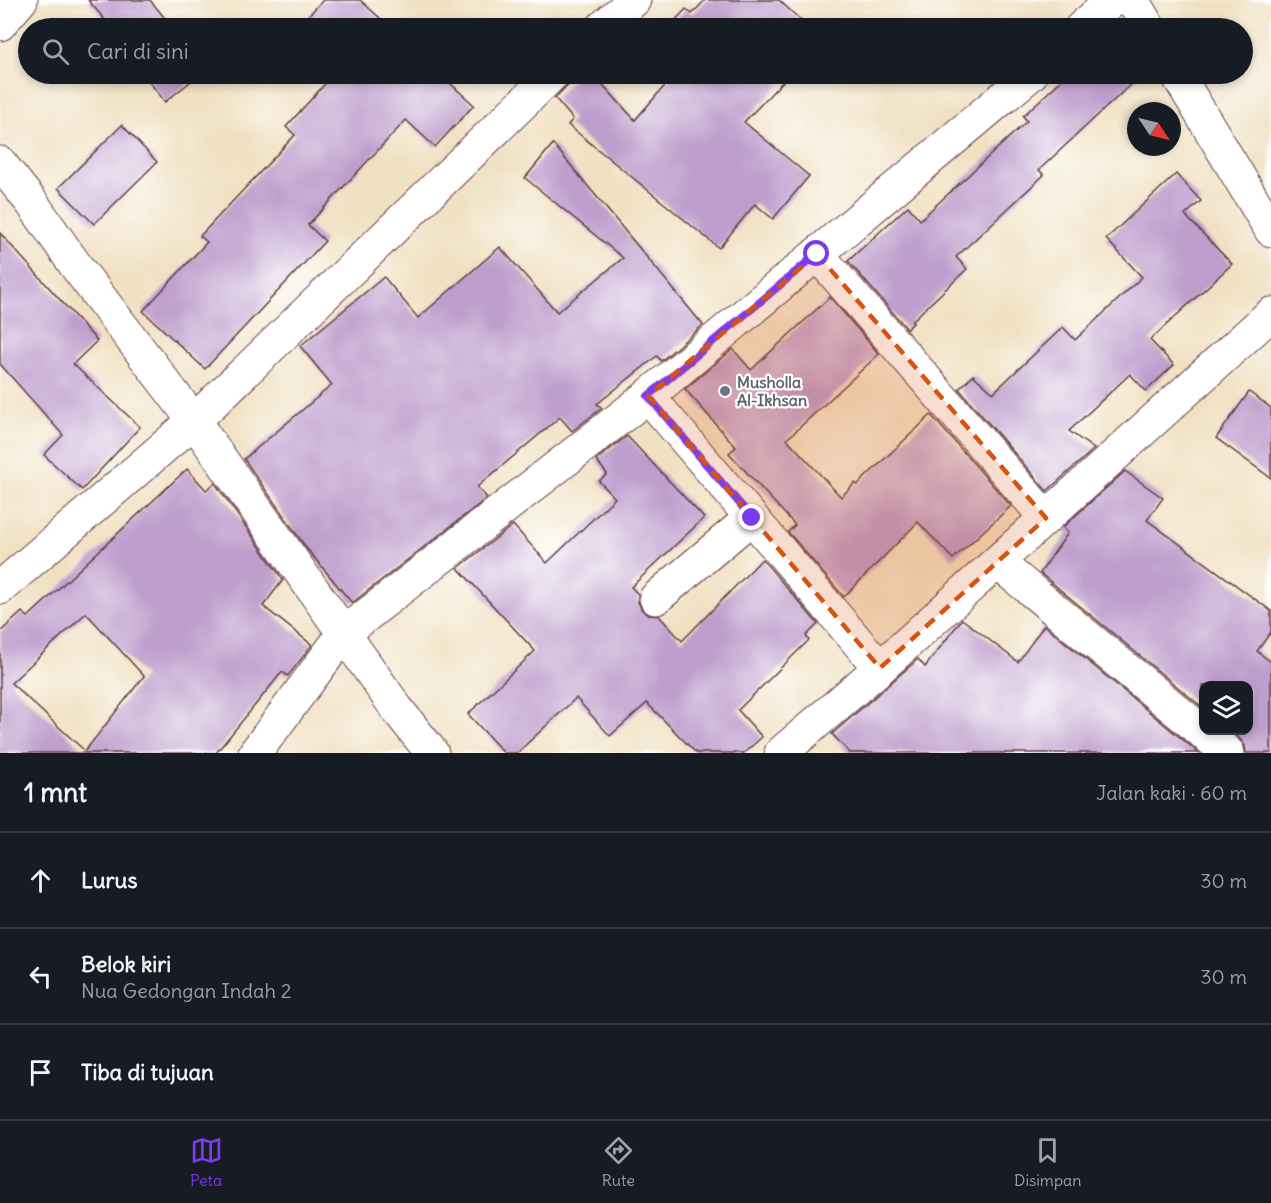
<!DOCTYPE html>
<html lang="id">
<head>
<meta charset="utf-8">
<style>
	:root { --surface:#171b24; --page:#242831; --text:#f1f3f6; --muted:#9ea1a6; --line:#363941; --accent:#7c3aed }
	body { margin:0; font-family:Delius,sans-serif; background:var(--page); color:var(--text) }
	.controls { position:absolute; right:18px; bottom:18px; display:grid; overflow:hidden; border-radius:12px; box-shadow:0 3px 9px #0003 }
	.controls button { width:54px; height:54px; display:grid; place-items:center; padding:0; border:0; border-bottom:2px solid var(--line); background:var(--surface); color:var(--text); font:30px sans-serif }
	.compass { position:absolute; left:1127px; top:102px; width:54px; height:54px; border-radius:50%; background:var(--surface); box-shadow:0 3px 9px #0003; rotate:125deg }
	.stop { position:absolute; width:18px; height:18px; margin:-14px; border:4px solid #7c3aed; border-radius:50%; background:#fff }
	.stop.end { background:#7c3aed; border-color:#fff; box-shadow:0 2px 6px #0008 }
	.list { margin:0; padding:0; list-style:none }
	h2 { display:flex; justify-content:space-between; align-items:center; height:78px; margin:0; padding:0 24px; font-size:26px }
	h2 small { font-size:20px; font-weight:400; color:var(--muted) }
	.list li { display:grid; grid-template-columns:39px 1fr auto; gap:18px; align-items:center; box-sizing:border-box; height:96px; padding:0 24px; border-top:2px solid var(--line) }
	.list b { display:block; font-size:22px; white-space:nowrap }
	.list p { margin:0; font-size:20px; white-space:nowrap; color:var(--muted) }
	.list em { font-size:20px; font-style:normal; color:var(--muted) }
	.icon { flex:none; width:33px; height:33px; fill:none; stroke:currentColor; stroke-width:2; stroke-linecap:round; stroke-linejoin:round }
	.map { position:relative; flex:none; width:1271px; height:753px; overflow:hidden }
	.search { position:absolute; background:var(--surface); box-shadow:0 3px 9px #0003; left:18px; right:18px; top:18px; height:66px; display:flex; align-items:center; gap:15px; box-sizing:border-box; padding:0 21px; border-radius:33px; color:var(--muted); font-size:22px }
	.sheet { height:366px; background:var(--surface) }
	nav { display:flex; justify-content:space-around; align-items:center; box-sizing:border-box; height:84px; border-top:2px solid var(--line); background:var(--surface); font-size:16px; color:var(--muted) }
	nav a { display:grid; justify-items:center; gap:3px }
	nav .on { color:var(--accent) }
	.map>svg:first-child { display:block }
	.building { fill:#be9ecc; fill-rule:evenodd }
	.lines { fill:none; stroke-linecap:round; stroke-linejoin:round }
	.minor-casing { stroke:#633c42; stroke-width:35 }
	.minor { stroke:#fff; stroke-width:33 }
	.route { stroke:#7c3aed; stroke-width:8 }
	.marked { fill:#d8530f; fill-opacity:0.2; stroke:#d8530f; stroke-width:4.5; stroke-dasharray:12 8; stroke-linejoin:round }
	.worship-dot { fill:#6b7280; stroke:#fff; stroke-width:2 }
	.labels { text-anchor:middle; stroke-width:4.5; stroke-linejoin:round; paint-order:stroke }
	.worship-label { font-size:16px; font-weight:bold; fill:#5b616d; stroke:#fff; text-anchor:start }
</style>
</head>
<body>
<div class="map">
<svg width="1271" height="753" viewBox="0 0 1271 753">
	<rect width="100%" height="100%" fill="#fff"/>
	<filter id="ink" filterUnits="userSpaceOnUse"><feTurbulence type="fractalNoise" baseFrequency=".0167" numOctaves="2"/><feDisplacementMap in="SourceGraphic" scale="12" xChannelSelector="R" yChannelSelector="G"/><feConvolveMatrix kernelMatrix="1 2 1 2 8 2 1 2 1" color-interpolation-filters="sRGB"/></filter>
	<filter id="wash" filterUnits="userSpaceOnUse"><feTurbulence type="fractalNoise" baseFrequency=".008" numOctaves="4" result="noise"/><feDisplacementMap in="SourceGraphic" scale="24" xChannelSelector="R" yChannelSelector="G"/><feGaussianBlur stdDeviation="1.35" result="paint"/><feColorMatrix in="noise" values="0 0 0 0 0 0 0 0 0 0 0 0 0 0 0 0 0 1.4 0 .05"/><feComposite in="paint" operator="in"/></filter>
	<g filter="url(#wash)">
		<rect width="100%" height="100%" fill="#f0e1c3"/>
		<g id="blocks">
			<!-- building -->
			<g class="building">
				<polygon points="88,0 150,0 173,28 112,28"/>
				<polygon points="323,0 360,0 391,28 297,28"/>
				<polygon points="705,0 779,0 809,28 668,28 686,9 692,14"/>
				<polygon points="143,74 200,74 165,102"/>
				<polygon points="331,74 440,74 474,105 435,147 406,120 308,225 325,241 205,369 143,311 207,242 200,236 295,135 286,127 333,75"/>
				<polygon points="578,74 593,74 635,120 675,74 790,74 744,122 809,176 773,219 755,204 719,248 568,125 573,119 555,98"/>
				<polygon points="1068,74 1142,74 1039,170 1044,175 956,257 967,269 912,321 913,323 907,329 848,261 908,206 920,220 1027,121 1023,116"/>
				<polygon points="122,125 157,162 94,224 58,188"/>
				<polygon points="553,144 703,325 661,361 657,356 597,404 602,408 572,431 560,417 477,487 487,498 352,603 307,549 244,459 332,385 300,346 384,277 418,318 500,247 557,312 623,258 525,178"/>
				<polygon points="1176,174 1201,201 1185,215 1232,264 1150,340 1174,365 1146,391 1130,374 1069,431 1094,449 1047,491 959,389 973,375 993,393 1063,327 1075,340 1142,277 1106,239"/>
				<polygon points="0,233 97,341 73,364 140,427 82,490 44,455 63,435 0,364"/>
				<polygon points="830,297 879,354 787,439 841,497 855,483 857,485 931,415 1011,506 953,559 918,522 844,597 788,532 795,525 729,453 736,447 685,389 733,349 751,370"/>
				<polygon points="1249,392 1271,408 1271,478 1216,438"/>
				<polygon points="627,436 704,518 631,587 638,594 638,602 642,610 649,615 659,616 682,641 762,559 818,624 806,636 809,640 738,710 762,737 744,753 696,753 647,703 610,736 576,698 517,753 504,753 468,714 535,651 458,568 513,525 547,563 615,498 599,481 607,474 596,460"/>
				<path d="M187,469L206,490L215,483L283,580L263,606L312,645L288,676L282,672L216,753H0V632L22,612L28,617ZM86,613L144,676L85,751L11,683Z"/>
				<polygon points="1125,471 1163,498 1147,520 1271,611 1271,632 1257,651 1271,662 1271,753 1246,753 1245,746 1240,739 1230,730 1248,730 1248,686 1203,686 1203,708 1040,573 1068,533 1063,527"/>
				<polygon points="962,619 1018,662 1044,625 1199,753 850,753 832,734 918,659 925,667"/>
			</g>
		</g>
	</g>
	<g filter="url(#ink)">
		<use href="#blocks" fill-opacity="0" stroke="#633c42" stroke-width="1.5"/>
		<g class="lines">
			<!-- minor casing -->
			<g class="minor-casing">
				<g id="minor">
					<polyline points="1132,0 1149,28"/>
					<polyline points="0,24 21,0"/>
					<polyline points="602,28 634,0"/>
					<polyline points="1081,28 1113,0"/>
					<polyline points="1177,74 1271,230"/>
					<polyline points="0,163 32,203 76,266 194,421 397,709 432,753"/>
					<polyline points="817,254 1046,518"/>
					<polyline points="648,396 880,668"/>
					<polyline points="997,562 1228,753"/>
					<polyline points="0,588 194,421 553,74"/>
					<polyline points="656,598 751,518"/>
					<polyline points="255,753 345,632 648,396 1031,74"/>
					<polyline points="781,753 880,668 1271,314"/>
				</g>
			</g>
			<!-- minor -->
			<use href="#minor" class="minor"/>
		</g>
	</g>
	<g class="lines" filter="url(#ink)">
		<!-- route -->
		<polyline class="route" points="752,518 648,396 817,254"/>
	</g>
	<!-- marked area -->
	<path class="marked" d="M817,254L1046,518L880,668L648,396Z"/>
	<!-- markers -->
	<circle class="worship-dot" cx="725" cy="391" r="6"/>
	<g class="labels">
		<!-- worship labels -->
		<g class="worship-label">
			<text x="737" y="388">Musholla<tspan x="737" dy="18">Al-Ikhsan</tspan></text>
		</g>
	</g>
</svg>
<div class="controls">
<button><svg class="icon" aria-label="layers" viewBox="0 0 24 24"><path d="M12 4l9 5-9 5-9-5zM3 14l9 5 9-5"/></svg></button>
</div>
<svg class="compass" viewBox="-18 -18 36 36"><path d="M0-13l5 13h-10z" fill="#e53935"/><path d="M0 13l5-13h-10z" fill="#9ea1a6"/></svg>
<div class="stop" style="left:817px;top:254px"></div>
<div class="stop end" style="left:752px;top:518px"></div>
<div class="search"><svg class="icon" aria-label="search" viewBox="0 0 24 24"><circle cx="10" cy="10" r="6"/><path d="M15 15l6 6"/></svg>Cari di sini</div>
</div>
<section class="sheet">
<h2>1 mnt<small>Jalan kaki · 60 m</small></h2>
<ul class="list">
<li><svg class="icon" aria-label="ahead" viewBox="0 0 24 24"><path d="M12 20V5M6 11l6-6 6 6"/></svg><div><b>Lurus</b></div><em>30 m</em></li>
<li><svg class="icon" aria-label="left" viewBox="0 0 24 24"><path d="M17 20v-9H6M10 6l-5 5 5 5"/></svg><div><b>Belok kiri</b><p>Nua Gedongan Indah 2</p></div><em>30 m</em></li>
<li><svg class="icon" aria-label="arrive" viewBox="0 0 24 24"><path d="M6 21V4h12l-3 4 3 4H6"/></svg><div><b>Tiba di tujuan</b></div></li>
</ul>
</section>
<nav>
<a class="on"><svg class="icon" aria-label="map" viewBox="0 0 24 24"><path d="M3 6l6-2 6 2 6-2v14l-6 2-6-2-6 2zM9 4v14M15 6v14"/></svg>Peta</a>
<a><svg class="icon" aria-label="directions" viewBox="0 0 24 24"><path d="M12 3l9 9-9 9-9-9zM9 14v-3h6M13 9l2 2-2 2"/></svg>Rute</a>
<a><svg class="icon" aria-label="saved" viewBox="0 0 24 24"><path d="M7 4h10v16l-5-4-5 4z"/></svg>Disimpan</a>
</nav>
</body>
</html>
